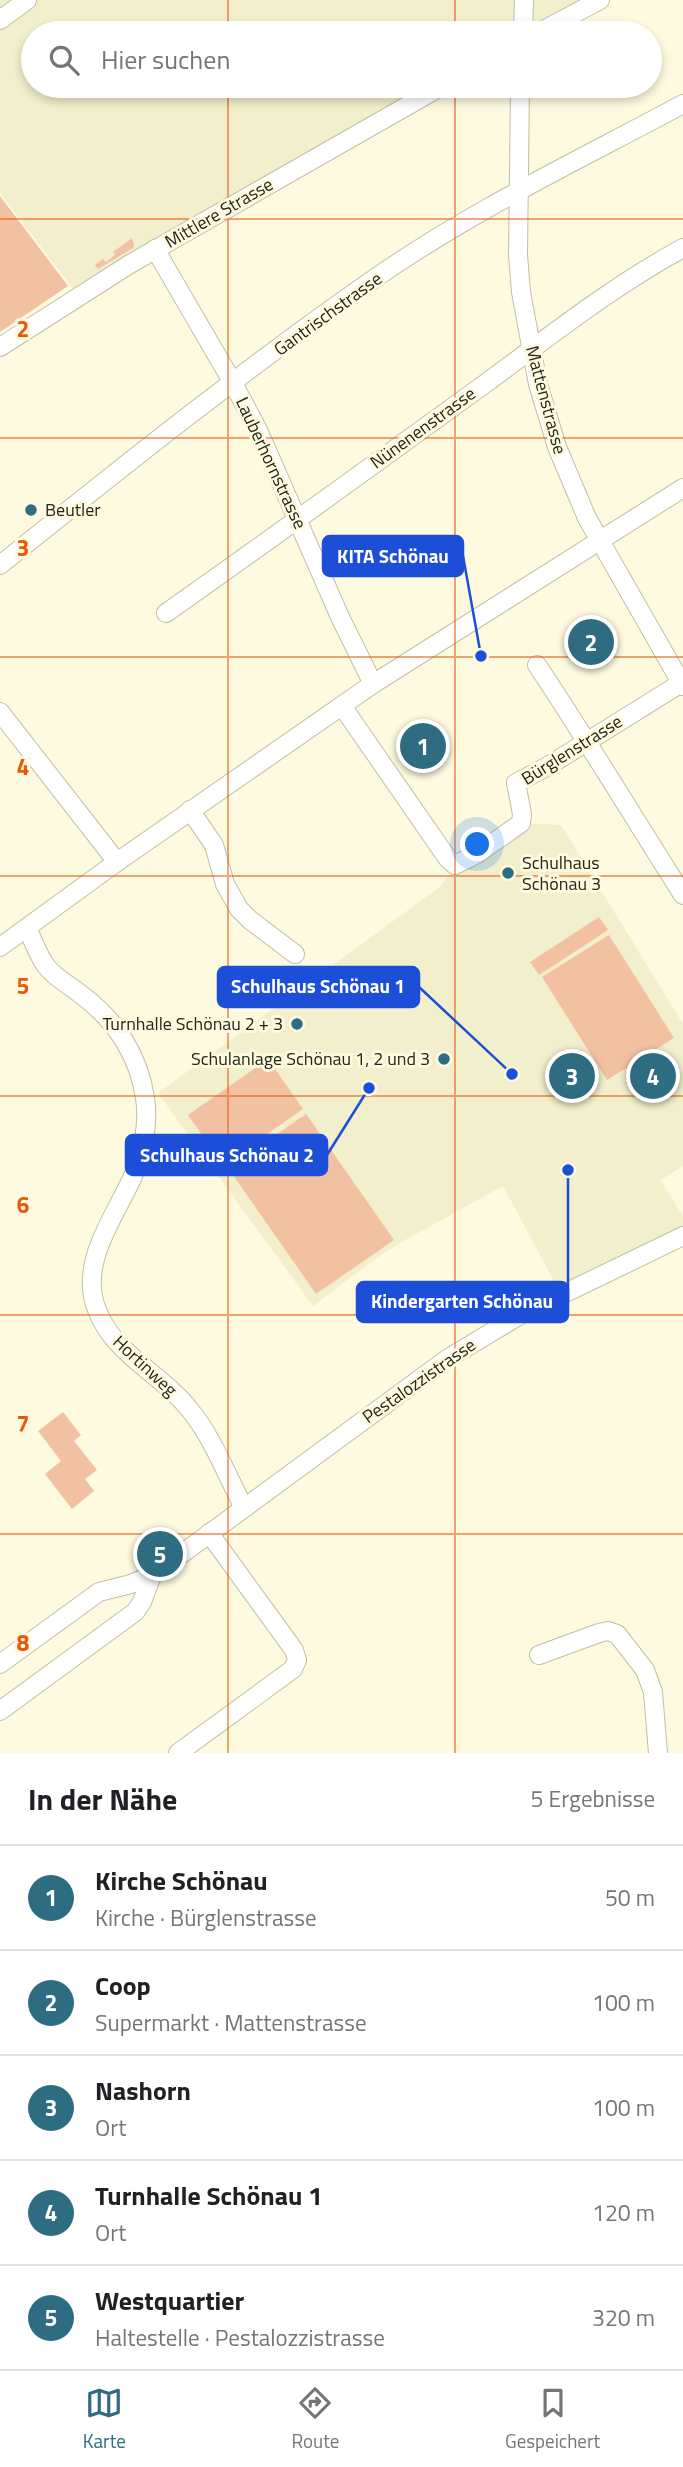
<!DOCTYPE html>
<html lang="de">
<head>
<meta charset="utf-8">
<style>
	:root { --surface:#fff; --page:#f6f6f6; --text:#202124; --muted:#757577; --line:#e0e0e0; --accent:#2d6c81 }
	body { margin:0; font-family:"Titillium Web",sans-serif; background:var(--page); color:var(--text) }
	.you { position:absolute; left:478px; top:845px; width:24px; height:24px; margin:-18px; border:5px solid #fff; border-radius:50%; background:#1a73e8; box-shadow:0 0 0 10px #1a73e833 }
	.badge { display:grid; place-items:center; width:46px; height:46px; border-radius:50%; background:var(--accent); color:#fff; font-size:23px; font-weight:700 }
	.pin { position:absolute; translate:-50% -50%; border:4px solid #fff; box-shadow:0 2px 7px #0006 }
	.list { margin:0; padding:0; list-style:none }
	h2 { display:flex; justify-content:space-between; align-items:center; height:91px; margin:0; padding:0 28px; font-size:30px }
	h2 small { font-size:23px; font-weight:400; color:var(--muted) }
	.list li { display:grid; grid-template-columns:46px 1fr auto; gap:21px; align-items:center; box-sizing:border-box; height:105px; padding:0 28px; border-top:2px solid var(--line) }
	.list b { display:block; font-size:26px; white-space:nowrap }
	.list p { margin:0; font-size:23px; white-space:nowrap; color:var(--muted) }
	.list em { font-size:23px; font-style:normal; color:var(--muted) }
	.icon { flex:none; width:38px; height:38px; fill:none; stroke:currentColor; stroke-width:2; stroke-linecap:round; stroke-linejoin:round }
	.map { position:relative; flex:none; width:683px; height:1753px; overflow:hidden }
	.search { position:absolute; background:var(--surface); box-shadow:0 4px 10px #0003; left:21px; right:21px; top:21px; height:77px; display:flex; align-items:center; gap:18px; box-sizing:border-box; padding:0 24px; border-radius:38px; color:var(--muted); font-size:26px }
	.sheet { height:616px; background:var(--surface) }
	nav { display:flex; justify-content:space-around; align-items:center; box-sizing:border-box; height:98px; border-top:2px solid var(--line); background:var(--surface); font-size:19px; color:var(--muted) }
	nav a { display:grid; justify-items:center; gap:4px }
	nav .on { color:var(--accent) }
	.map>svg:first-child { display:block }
	.built { fill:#f2efcc }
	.green { fill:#f2c1a2 }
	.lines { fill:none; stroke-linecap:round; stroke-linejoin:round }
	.street-casing { stroke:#c1bfa5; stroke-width:20 }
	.street { stroke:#fff; stroke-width:18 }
	.grid { fill:none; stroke:#e8590c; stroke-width:2; stroke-opacity:0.55 }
	.poi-dot { fill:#2d6c81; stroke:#fdfadf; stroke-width:2.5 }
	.labels { text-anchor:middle; stroke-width:6; stroke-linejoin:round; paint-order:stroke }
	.street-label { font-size:18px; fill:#26251b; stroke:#fdfadf }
	.poi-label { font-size:18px; fill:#26251b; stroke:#fdfadf; text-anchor:start }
	.grid-label { font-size:23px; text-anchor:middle; font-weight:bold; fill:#e8590c; stroke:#fdfadf; stroke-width:6; stroke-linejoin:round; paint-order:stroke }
	.leader { fill:none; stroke:#1d4ed8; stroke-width:2.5 }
	.callout-dot { fill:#1d4ed8; stroke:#fdfadf; stroke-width:2.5 }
	.callout { fill:#1d4ed8; stroke:#1d4ed8; stroke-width:2.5 }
	.callout-label { font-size:19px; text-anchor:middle; font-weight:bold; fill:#fff }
</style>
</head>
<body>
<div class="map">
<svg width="683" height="1753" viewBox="0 0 683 1753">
	<rect width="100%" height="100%" fill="#fdfadf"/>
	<!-- built -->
	<g class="built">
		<polygon points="0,0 600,0 538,33 33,33 33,86 442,86 78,295 0,193"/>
		<polygon points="521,823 561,825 683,1024 683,1166 661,1180 683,1217 683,1236 561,1294 503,1186 405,1240 375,1259 313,1306 158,1093 441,886 455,865"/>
	</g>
	<!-- green -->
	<g class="green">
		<polygon points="0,196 68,286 0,332"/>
		<polygon points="132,238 134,245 133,248 98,269 95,265 103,259 106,262 115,255 113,252"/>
		<polygon points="599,917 608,930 539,975 530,962"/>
		<polygon points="609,935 674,1038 607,1080 542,977"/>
		<polygon points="268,1059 303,1109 223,1165 188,1115"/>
		<polygon points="306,1114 394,1240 316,1294 228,1168"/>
		<polygon points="63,1412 81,1435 74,1441 97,1470 85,1479 94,1491 72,1509 45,1474 61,1461 38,1431"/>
	</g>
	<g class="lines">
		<!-- street casing -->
		<g class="street-casing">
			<g id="street">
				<polyline points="0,20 27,0"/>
				<polyline points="523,33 524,0"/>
				<polyline points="538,33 600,0"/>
				<polyline points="520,86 518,255 521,292 538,384 557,447 587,518 683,686"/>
				<polyline points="155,249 233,383 258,430 340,617 373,684"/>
				<polyline points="0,347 130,264 442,86"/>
				<path d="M0,565C122,467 246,368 374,279C471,211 579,160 683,104"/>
				<path d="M166,613C274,537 380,460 486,383C550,336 613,286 683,248"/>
				<path d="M537,665C587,740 634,818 683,895"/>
				<polyline points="342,706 448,859 455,865 477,854 521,823 522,814 516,783 548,766 683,682"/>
				<polyline points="0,712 117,862"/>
				<polyline points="190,810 214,845 225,884 239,909 250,920 295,954"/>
				<path d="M27,928C33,940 38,955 46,966C56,979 71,986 83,996C116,1021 139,1056 145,1098C149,1122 143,1154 133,1176C115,1217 78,1263 97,1310C114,1355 162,1374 190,1410C213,1438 227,1476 244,1508"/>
				<polyline points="0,947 117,862 373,684 683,488"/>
				<polyline points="539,1655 599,1633 608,1631 617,1634 645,1670 653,1692 658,1753"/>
				<polyline points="0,1664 99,1592 131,1584 152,1575 168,1564 447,1359 520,1315 683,1236"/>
				<polyline points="0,1711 135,1612 142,1602 152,1575"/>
				<polyline points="178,1753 293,1669 297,1660 294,1650 209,1533"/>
			</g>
		</g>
		<!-- street -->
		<use href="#street" class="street"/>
	</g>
	<!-- grid -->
	<path class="grid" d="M228,0V33M455,0V33M228,86V1753M455,86V1753M0,219H683M0,438H683M0,657H683M0,876H683M0,1096H683M0,1315H683M0,1534H683"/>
	<!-- markers -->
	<g class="poi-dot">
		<circle cx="31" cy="510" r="7"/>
		<circle cx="508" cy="873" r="7"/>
		<circle cx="297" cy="1024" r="7"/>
		<circle cx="444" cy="1059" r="7"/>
	</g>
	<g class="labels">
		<!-- street labels -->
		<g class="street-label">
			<text transform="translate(219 213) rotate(-30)" y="6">Mittlere Strasse</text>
			<text transform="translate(328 314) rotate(-36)" y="6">Gantrischstrasse</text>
			<text transform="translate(546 400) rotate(75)" y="6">Mattenstrasse</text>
			<text transform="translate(423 428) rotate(-36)" y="6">Nünenenstrasse</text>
			<text transform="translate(271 463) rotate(65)" y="6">Lauberhornstrasse</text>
			<text transform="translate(572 750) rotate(-32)" y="6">Bürglenstrasse</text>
			<text transform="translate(145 1366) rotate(43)" y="6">Hortinweg</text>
			<text transform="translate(419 1381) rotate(-35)" y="6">Pestalozzistrasse</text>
		</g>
		<!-- poi labels -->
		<g class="poi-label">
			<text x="45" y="516">Beutler</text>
			<text x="522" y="869">Schulhaus<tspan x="522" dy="21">Schönau 3</tspan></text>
			<text x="283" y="1030" text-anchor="end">Turnhalle Schönau 2 + 3</text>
			<text x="430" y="1065" text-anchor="end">Schulanlage Schönau 1, 2 und 3</text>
		</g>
	</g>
	<g class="grid-label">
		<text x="23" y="337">2</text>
		<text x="23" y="556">3</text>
		<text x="23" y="775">4</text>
		<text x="23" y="994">5</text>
		<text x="23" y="1213">6</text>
		<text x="23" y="1432">7</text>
		<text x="23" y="1651">8</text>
	</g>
	<!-- callouts -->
	<path class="leader" d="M481 656L463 556M512 1074L419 987M369 1088L327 1155M568 1170L568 1302"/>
	<g class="callout-dot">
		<circle cx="481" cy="656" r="7"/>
		<circle cx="512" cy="1074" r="7"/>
		<circle cx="369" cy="1088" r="7"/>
		<circle cx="568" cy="1170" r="7"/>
	</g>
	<g class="callout">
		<rect x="323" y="536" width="140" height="40" rx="7"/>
		<rect x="218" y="967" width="201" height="40" rx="7"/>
		<rect x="126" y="1135" width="201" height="40" rx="7"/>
		<rect x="357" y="1282" width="211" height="40" rx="7"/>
	</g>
	<g class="callout-label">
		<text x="393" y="563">KITA Schönau</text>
		<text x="318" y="993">Schulhaus Schönau 1</text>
		<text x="227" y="1162">Schulhaus Schönau 2</text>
		<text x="462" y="1308">Kindergarten Schönau</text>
	</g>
</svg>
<div class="you"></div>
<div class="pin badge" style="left:423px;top:746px">1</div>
<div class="pin badge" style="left:591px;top:642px">2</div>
<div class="pin badge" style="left:572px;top:1076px">3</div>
<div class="pin badge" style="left:653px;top:1076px">4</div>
<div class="pin badge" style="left:160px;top:1554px">5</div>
<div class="search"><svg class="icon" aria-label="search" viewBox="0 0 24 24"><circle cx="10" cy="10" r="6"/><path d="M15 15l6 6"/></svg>Hier suchen</div>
</div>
<section class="sheet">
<h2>In der Nähe<small>5 Ergebnisse</small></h2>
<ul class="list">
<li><span class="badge">1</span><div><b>Kirche Schönau</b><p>Kirche · Bürglenstrasse</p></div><em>50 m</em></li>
<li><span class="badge">2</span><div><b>Coop</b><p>Supermarkt · Mattenstrasse</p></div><em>100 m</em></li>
<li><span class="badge">3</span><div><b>Nashorn</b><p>Ort</p></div><em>100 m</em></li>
<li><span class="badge">4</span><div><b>Turnhalle Schönau 1</b><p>Ort</p></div><em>120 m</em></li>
<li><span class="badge">5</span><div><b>Westquartier</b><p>Haltestelle · Pestalozzistrasse</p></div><em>320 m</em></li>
</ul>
</section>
<nav>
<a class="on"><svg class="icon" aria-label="map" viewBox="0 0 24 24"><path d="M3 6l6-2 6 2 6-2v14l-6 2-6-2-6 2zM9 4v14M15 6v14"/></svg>Karte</a>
<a><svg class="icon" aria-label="directions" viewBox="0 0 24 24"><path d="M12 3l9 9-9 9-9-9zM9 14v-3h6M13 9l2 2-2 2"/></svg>Route</a>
<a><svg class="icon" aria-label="saved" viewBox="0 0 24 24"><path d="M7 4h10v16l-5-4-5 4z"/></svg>Gespeichert</a>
</nav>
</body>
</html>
